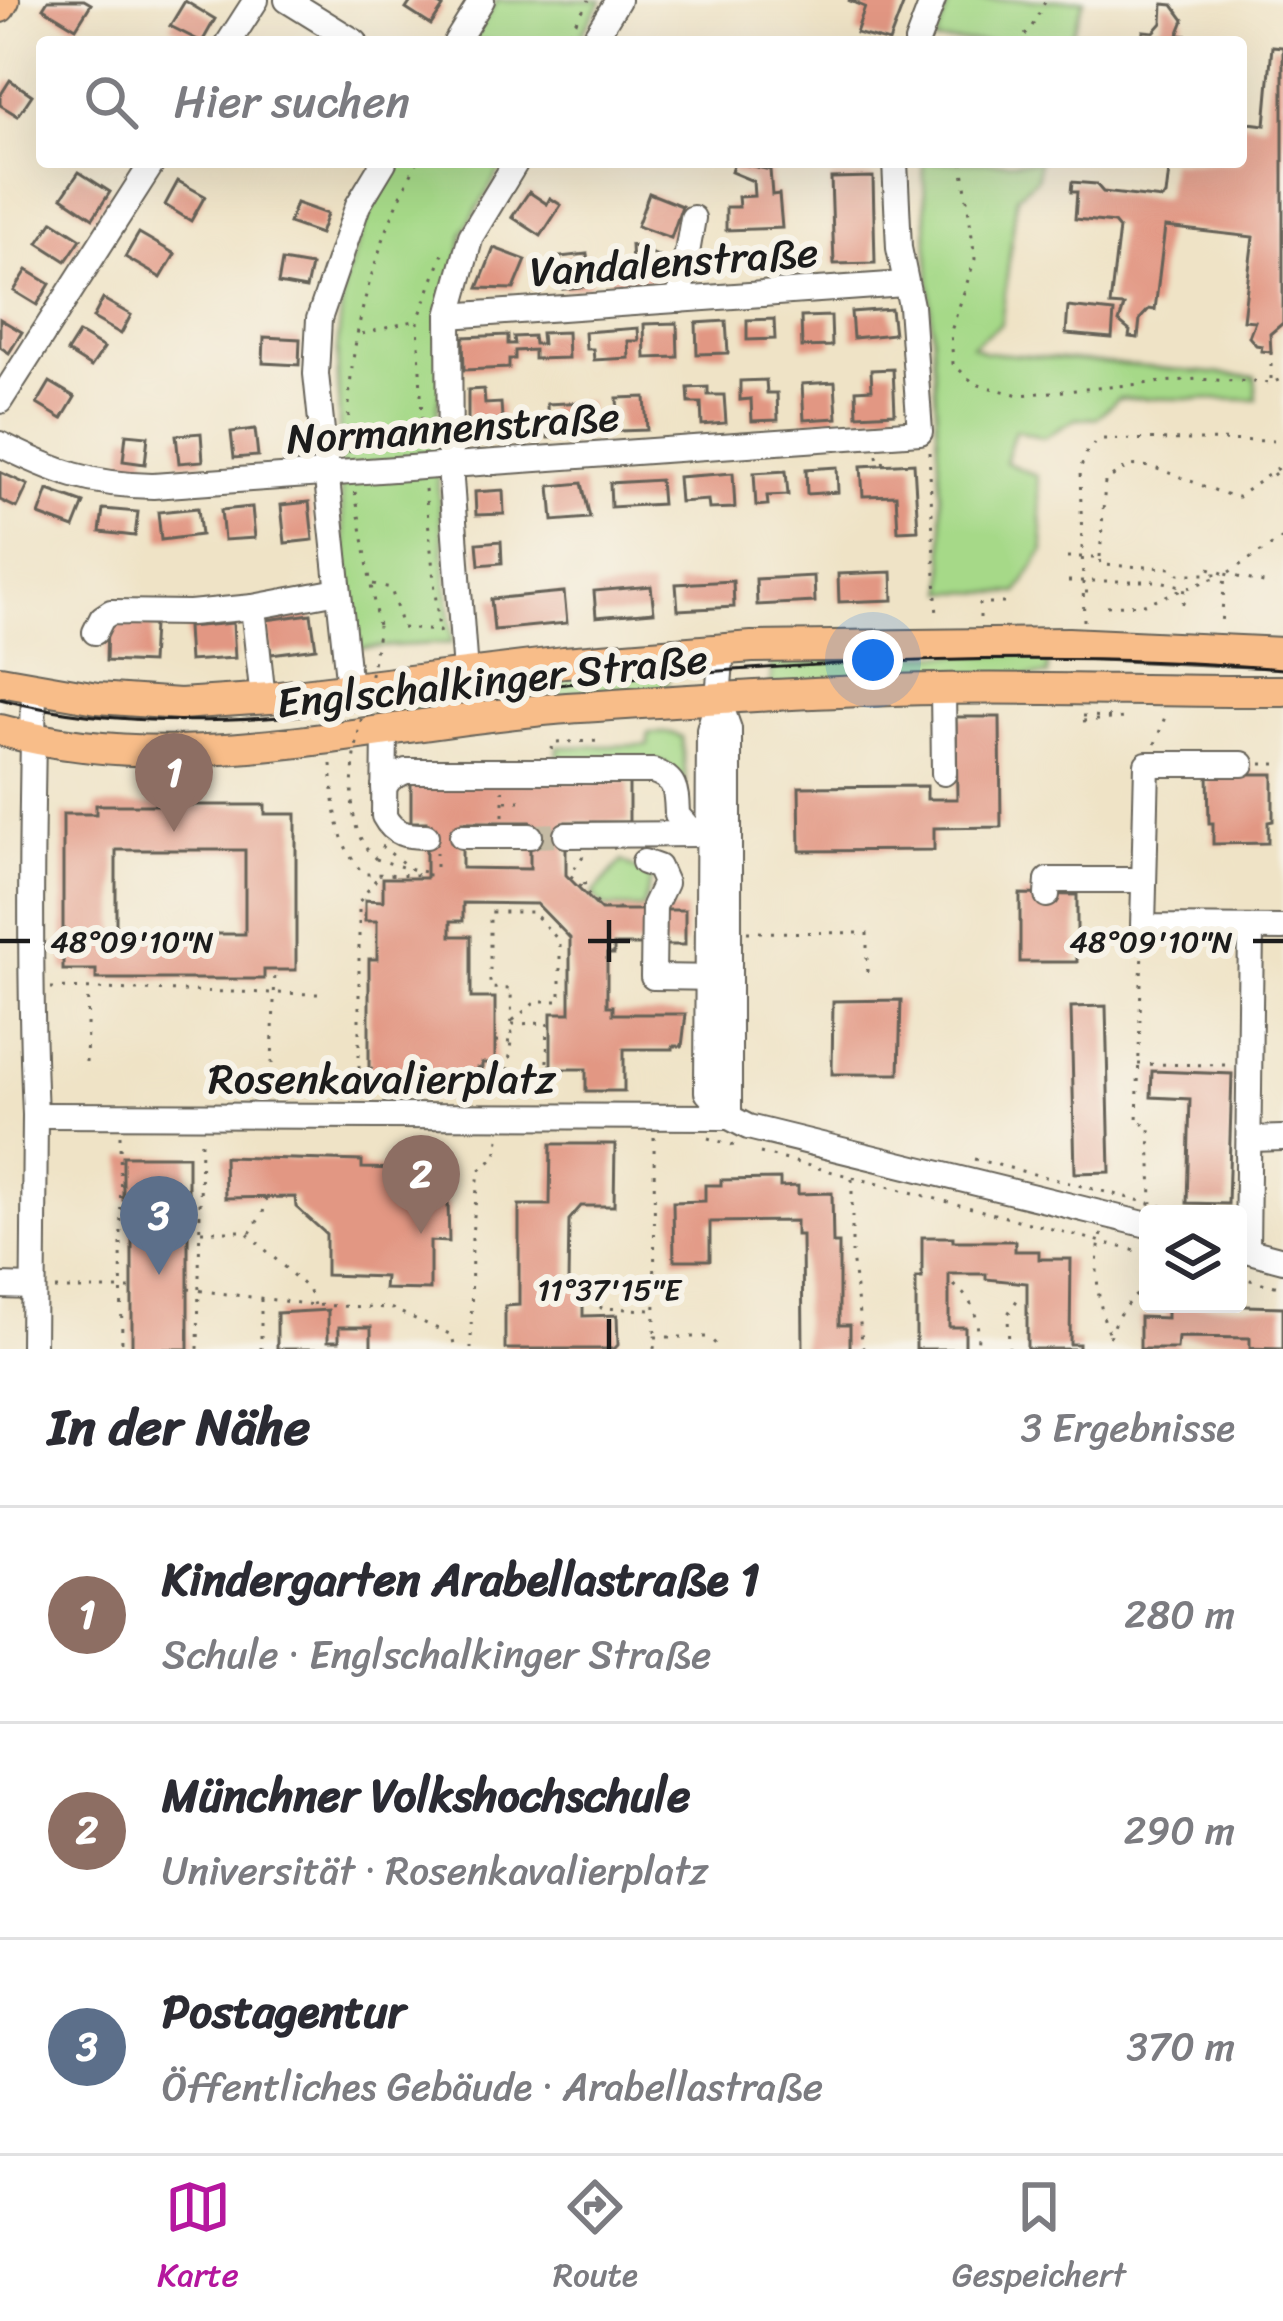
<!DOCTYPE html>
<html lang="de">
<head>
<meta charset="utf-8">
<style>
	:root { --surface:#fff; --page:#f2f2f3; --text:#2b2b33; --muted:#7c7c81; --line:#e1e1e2; --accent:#b5179e }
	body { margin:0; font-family:Sriracha,sans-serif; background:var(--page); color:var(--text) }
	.controls { position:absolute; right:36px; bottom:36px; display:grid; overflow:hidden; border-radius:12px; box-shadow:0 12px 48px #0002 }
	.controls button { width:108px; height:108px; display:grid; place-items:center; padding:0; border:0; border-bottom:3px solid var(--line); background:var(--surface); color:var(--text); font:60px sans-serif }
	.you { position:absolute; left:873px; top:660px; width:42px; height:42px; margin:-30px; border:9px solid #fff; border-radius:50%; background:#1a73e8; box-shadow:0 0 0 18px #1a73e833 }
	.badge { display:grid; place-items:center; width:78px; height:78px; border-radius:50%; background:var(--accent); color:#fff; font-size:39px; font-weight:700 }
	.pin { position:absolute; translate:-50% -99px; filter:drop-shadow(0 3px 6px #0008) }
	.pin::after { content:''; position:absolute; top:63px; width:42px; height:36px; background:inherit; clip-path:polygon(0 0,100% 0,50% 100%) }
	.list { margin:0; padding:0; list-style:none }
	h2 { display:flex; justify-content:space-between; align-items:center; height:156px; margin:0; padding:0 48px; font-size:51px }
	h2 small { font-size:39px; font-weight:400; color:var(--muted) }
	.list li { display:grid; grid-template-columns:78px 1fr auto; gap:36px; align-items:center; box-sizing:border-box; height:216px; padding:0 48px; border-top:3px solid var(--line) }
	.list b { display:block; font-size:45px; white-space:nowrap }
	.list p { margin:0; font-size:39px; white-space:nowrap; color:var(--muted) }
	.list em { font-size:39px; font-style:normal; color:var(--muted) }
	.icon { flex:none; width:66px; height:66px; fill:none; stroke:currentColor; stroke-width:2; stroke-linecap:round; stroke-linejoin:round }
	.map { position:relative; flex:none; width:1283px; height:1349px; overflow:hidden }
	.search { position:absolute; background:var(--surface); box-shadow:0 12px 48px #0002; left:36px; right:36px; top:36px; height:132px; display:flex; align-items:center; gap:30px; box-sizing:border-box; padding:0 42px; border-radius:12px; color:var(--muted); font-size:45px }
	.sheet { height:804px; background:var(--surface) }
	nav { display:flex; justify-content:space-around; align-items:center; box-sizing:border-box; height:168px; border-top:3px solid var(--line); background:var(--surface); font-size:33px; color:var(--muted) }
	nav a { display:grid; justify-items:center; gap:6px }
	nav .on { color:var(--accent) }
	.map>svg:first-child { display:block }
	.green { fill:#a6d988; stroke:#617a52; stroke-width:3 }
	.building { fill:#e29783; fill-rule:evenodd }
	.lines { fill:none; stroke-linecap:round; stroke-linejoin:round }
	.minor-tunnel { stroke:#c5bba4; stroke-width:24; stroke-dasharray:24 12; stroke-linecap:butt }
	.minor-casing { stroke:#666258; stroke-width:28 }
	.major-casing { stroke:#666258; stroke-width:34 }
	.path { stroke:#666258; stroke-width:3; stroke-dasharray:3 9; stroke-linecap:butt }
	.minor { stroke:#fff; stroke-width:24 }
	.major { stroke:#f8bd89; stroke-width:30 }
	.tram { stroke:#1c1c1c; stroke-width:3 }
	.path-bridge { stroke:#666258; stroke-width:3; stroke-dasharray:3 9; stroke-linecap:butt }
	.ticks { fill:none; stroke:#1c1c1c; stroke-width:4.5 }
	.labels { text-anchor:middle; stroke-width:12; stroke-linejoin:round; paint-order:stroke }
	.street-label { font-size:42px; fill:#1c1c1c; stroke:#f7f3e8 }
	.ticks-label { font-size:30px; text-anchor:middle; fill:#1c1c1c; stroke:#f7f3e8; stroke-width:12; stroke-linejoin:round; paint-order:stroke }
</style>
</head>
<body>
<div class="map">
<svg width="1283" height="1349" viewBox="0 0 1283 1349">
	<rect width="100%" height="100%" fill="#f7f3e8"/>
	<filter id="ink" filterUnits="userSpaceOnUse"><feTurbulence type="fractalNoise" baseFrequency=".00833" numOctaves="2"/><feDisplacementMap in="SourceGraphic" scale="24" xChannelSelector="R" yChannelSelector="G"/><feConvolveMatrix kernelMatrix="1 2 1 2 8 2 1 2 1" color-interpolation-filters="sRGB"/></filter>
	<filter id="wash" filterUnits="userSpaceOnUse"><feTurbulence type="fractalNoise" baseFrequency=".004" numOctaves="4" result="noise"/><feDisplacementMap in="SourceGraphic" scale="48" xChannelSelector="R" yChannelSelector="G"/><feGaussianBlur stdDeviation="2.7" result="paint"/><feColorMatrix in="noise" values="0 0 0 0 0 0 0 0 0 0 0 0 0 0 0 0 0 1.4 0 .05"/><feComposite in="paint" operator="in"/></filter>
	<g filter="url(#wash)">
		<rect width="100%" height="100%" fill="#efe3c6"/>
		<!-- green -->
		<g class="green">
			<polygon points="497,0 602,0 577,42 471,42"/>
			<polygon points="950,0 1084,0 1069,42 935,42"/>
			<polygon points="398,162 505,162 463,233 438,406 438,487 452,643 354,648 341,497 337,350 344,283 373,202"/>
			<polygon points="923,162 1039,162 1037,178 1017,196 1001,324 972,345 985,352 1255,377 1257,400 1118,398 1097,418 1076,419 1043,438 1015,430 1005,462 1037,476 1044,550 1018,593 946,592"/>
			<polygon points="1048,653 1048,675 771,687 771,658"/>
			<polygon points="671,662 666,692 369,725 375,692"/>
			<polygon points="648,733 671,733 682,737 686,782 665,763 558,762 558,747 648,745"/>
			<polygon points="622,861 651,879 643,908 605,907 592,895"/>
		</g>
		<g id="blocks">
			<!-- building -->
			<g class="building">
				<polygon points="48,0 84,0 91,4 76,28 43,8"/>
				<polygon points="412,0 432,0 443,7 431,25 406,9"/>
				<polygon points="848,0 905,0 889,42 856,33 865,7"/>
				<polygon points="185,1 215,19 202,42 170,26"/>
				<polygon points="1163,4 1173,5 1184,20 1178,35 1190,36 1189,42 1142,42 1143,31 1154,32 1162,23"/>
				<polygon points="1272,46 1283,47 1283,323 1270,334 1271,352 1261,351 1262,346 1256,345 1249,337 1255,321 1243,320 1253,237 1165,227 1155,310 1149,309 1140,319 1138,338 1129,337 1130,331 1119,322 1124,306 1110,305 1119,229 1114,223 1075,219 1077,192 1071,192 1072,182 1096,184 1103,192 1162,199 1166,196 1170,162 1241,162 1241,122 1265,125"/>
				<polygon points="10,80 32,95 18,116 0,105 0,96"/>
				<polygon points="734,162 770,170 772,195 779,194 782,228 726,230 726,207 739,207 738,197 754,196 753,181 731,172"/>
				<polygon points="79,172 110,192 93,218 62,197"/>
				<polygon points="873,177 875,263 834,264 831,178"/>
				<polygon points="178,181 205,196 191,221 165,205"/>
				<polygon points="529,192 547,204 550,198 561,205 541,236 512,217"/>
				<polygon points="649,193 682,206 671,238 637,226"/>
				<polygon points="296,203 327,214 320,234 289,223"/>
				<polygon points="53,221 81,239 66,261 38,243"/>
				<polygon points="139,233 175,254 161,278 125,257"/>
				<polygon points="631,245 667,260 662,280 609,283 610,269 632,267"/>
				<polygon points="494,248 526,260 514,289 478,288"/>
				<polygon points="587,254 590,286 563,289 560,257"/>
				<polygon points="282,261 311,266 306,289 278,284"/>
				<polygon points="27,270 50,284 37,305 14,291"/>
				<polygon points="103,299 131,315 121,334 93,318"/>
				<polygon points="1068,307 1114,312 1112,338 1066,334"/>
				<polygon points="891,309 894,334 853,338 851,312"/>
				<polygon points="831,316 832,346 802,347 801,317"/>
				<polygon points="0,319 22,332 9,353 0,347"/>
				<polygon points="774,319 775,339 747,340 747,320"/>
				<polygon points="726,321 728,353 697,354 696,323"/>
				<polygon points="677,323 678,357 645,358 644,324"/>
				<polygon points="638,328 639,341 628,341 629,358 594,360 593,349 586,349 585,332"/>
				<polygon points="567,332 568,358 534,359 534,350 515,351 515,359 509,359 509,368 464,370 463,337 508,335 508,344 515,344 514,337 533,336 534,344 542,344 541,333"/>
				<polygon points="79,333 104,348 91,367 67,352"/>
				<polygon points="264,337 300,339 299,365 263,363"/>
				<polygon points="893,369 895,413 857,415 856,390 872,389 871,370"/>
				<polygon points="766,380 767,393 777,393 778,420 752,421 751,399 740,400 740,381"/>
				<polygon points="50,382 75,397 62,419 37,404"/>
				<polygon points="835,382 837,418 804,420 802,384"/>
				<polygon points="708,387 708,395 724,395 726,423 702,425 701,403 689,403 688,388"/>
				<polygon points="484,389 485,404 501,403 503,432 468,433 468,390"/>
				<polygon points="645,397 647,430 619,431 617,398"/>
				<polygon points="588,402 589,425 579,426 579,437 548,438 547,404"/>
				<polygon points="255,429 258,456 234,458 231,432"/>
				<polygon points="201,433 203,461 179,463 176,435"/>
				<polygon points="126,434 148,436 145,464 123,461"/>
				<polygon points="914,463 918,530 898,531 896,495 863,496 861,466"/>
				<polygon points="837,467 838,492 807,494 806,469"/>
				<polygon points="786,471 788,495 767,496 768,505 756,506 754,473"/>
				<polygon points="0,472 28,485 17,508 0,500"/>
				<polygon points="733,473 735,508 709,509 708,500 680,502 678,477"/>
				<polygon points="660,480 662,504 611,507 610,483"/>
				<polygon points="582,483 590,518 553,521 550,486"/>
				<polygon points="48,490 84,503 74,528 39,515"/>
				<polygon points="503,490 504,514 476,515 475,492"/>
				<polygon points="309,502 313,540 285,543 281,505"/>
				<polygon points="252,507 255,538 224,540 221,510"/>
				<polygon points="198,508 201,535 161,540 158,512"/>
				<polygon points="103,509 138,512 135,536 100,532"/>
				<polygon points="501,541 502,563 479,565 477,543"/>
				<polygon points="892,572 893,600 839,602 838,574"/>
				<polygon points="814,576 815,602 757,605 756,579"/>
				<polygon points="733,581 734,607 678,610 676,584"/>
				<polygon points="651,586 654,612 596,617 594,591"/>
				<polygon points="564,592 567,623 494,630 491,599"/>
				<polygon points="311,614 316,648 271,654 266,620"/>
				<polygon points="107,623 153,625 151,663 106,661"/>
				<polygon points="233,623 235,658 189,661 187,627"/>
				<polygon points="956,717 1000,717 1001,827 934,828 934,850 800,851 799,787 927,786 927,799 957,799"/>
				<polygon points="1251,764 1251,774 1273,774 1273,821 1268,822 1268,843 1213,844 1213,823 1209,823 1208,773"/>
				<path d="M411,781H629V822H566V875L601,910H685V945H614V954H607V1006H613V1014H686L682,1046H673V1049H624V1091H586V1069H551V1013H570V938L537,904L463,903V921H451V936H471V998H495V1063H482V1068H477V1084H369V959H377V921H365V900L383,901V878H426V822H411ZM462,822H530V869L462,868Z"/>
				<path d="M96,805H265V814H296V970H264V979H96V970H63V814H96ZM116,850H245V934H116Z"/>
				<polygon points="1020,894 1077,895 1077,962 1020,962"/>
				<polygon points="901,1000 899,1074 832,1074 833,1001"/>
				<polygon points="1106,1006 1110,1172 1075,1173 1071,1007"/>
				<polygon points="1152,1071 1232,1074 1228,1204 1187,1203 1190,1099 1151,1097"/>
				<polygon points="551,1144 615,1144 614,1206 581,1206 569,1220 568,1283 583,1296 583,1316 617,1315 618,1345 614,1349 505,1349 505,1306 519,1305 519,1205 550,1205"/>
				<polygon points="123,1156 188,1156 188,1349 132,1349 132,1200 123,1200"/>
				<polygon points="224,1157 362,1161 362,1168 403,1169 404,1158 434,1159 435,1204 448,1204 449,1242 430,1241 430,1290 384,1289 385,1277 326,1275 326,1234 296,1207 295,1197 225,1198"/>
				<polygon points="780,1179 780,1187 798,1186 798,1194 832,1193 833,1243 839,1243 839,1325 850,1325 850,1349 803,1349 802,1235 796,1235 796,1221 710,1222 710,1260 674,1260 673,1202 705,1201 705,1185 721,1185 721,1180"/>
				<polygon points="922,1237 953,1237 953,1241 1015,1241 1015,1251 1039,1251 1039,1259 1071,1259 1070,1344 1079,1344 1079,1349 1027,1349 1027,1283 986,1279 986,1274 949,1274 949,1327 965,1327 965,1349 916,1349 916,1278 922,1278"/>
				<polygon points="1167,1304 1283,1307 1283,1349 1250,1348 1250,1338 1178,1337 1177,1349 1140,1349 1140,1317 1167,1318"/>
				<polygon points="328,1310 328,1341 339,1341 339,1327 371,1327 371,1349 277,1349 277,1313"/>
			</g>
		</g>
	</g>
	<g filter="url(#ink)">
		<use href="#blocks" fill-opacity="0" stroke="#666258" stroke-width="3"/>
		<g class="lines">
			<!-- minor-tunnel -->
			<polyline class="minor-tunnel" points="530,836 566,835"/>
			<!-- minor casing -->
			<g class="minor-casing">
				<g id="minor">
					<polyline points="287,0 355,42"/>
					<polyline points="229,42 256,0"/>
					<polyline points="456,42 482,0"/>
					<polyline points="592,42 618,0"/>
					<polyline points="917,42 933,0"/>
					<polyline points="679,300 693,218"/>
					<polyline points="449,316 904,284"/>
					<polyline points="0,401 153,162"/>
					<path d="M0,444C55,472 91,485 153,486L920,432L911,306L899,248L895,162"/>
					<polyline points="95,632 102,618 111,612 190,613 253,607"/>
					<polyline points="722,649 718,698 709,730 707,1092 729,1117 748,1127 1148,1225"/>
					<polyline points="465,673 450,466 449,316 471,236 516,162"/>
					<polyline points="349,688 316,374 319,319 358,205 384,162"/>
					<polyline points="943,689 944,773"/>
					<polyline points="718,698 729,729 729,1117"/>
					<polyline points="263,699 253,607 338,591"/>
					<path d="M385,730L384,816C394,835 407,836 426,836"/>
					<polyline points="1242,764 1147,764 1143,927 1283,928"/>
					<path d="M384,787L391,778L406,771H653C677,779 676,791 677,815L694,834"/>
					<polyline points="566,835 702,834"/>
					<polyline points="462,836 530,836"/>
					<polyline points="644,862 658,867 665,883 654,906 653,977 723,978"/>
					<polyline points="1047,895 1048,880 1141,880"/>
					<polyline points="35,1115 729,1117"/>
					<polyline points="1251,1139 1283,1138"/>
					<polyline points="1238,1248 1283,1260"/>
					<polyline points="1247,1250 1251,928"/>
					<polyline points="0,1286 33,1287"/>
					<path d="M33,1349L35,1115C29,973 31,831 34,688"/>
				</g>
			</g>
			<!-- major casing -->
			<g class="major-casing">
				<g id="major">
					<polyline points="0,7 4,0"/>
					<polyline points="0,681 97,698 180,704 270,698 564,662 752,647 1068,643 1283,653"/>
					<path d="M0,730C189,782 377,722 567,708C690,700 814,691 938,689C1053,687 1168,692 1283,691"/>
				</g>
			</g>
			<!-- path -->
			<g class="path">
				<polyline points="563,42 589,0"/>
				<polyline points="1015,42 1029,32 1046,0"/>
				<polyline points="962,162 975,259 951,331 953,364 975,384 1019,395 1197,379 1272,383 1283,378"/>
				<polyline points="362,334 417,320"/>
				<polyline points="1271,352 1271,380"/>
				<polyline points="423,444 418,320 445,248"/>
				<polyline points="929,452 937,618"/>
				<path d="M350,453C342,354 373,249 417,162"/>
				<polyline points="877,455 878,463 887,462"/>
				<polyline points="1273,473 1283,485"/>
				<polyline points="425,489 439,631"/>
				<polyline points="355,492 378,626"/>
				<polyline points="1067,557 1100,557 1101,565 1172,568 1178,574 1225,574 1268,584"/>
				<path d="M1100,557L1105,482C1113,476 1122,469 1131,466C1154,461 1209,492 1238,497L1283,464"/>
				<polyline points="1209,568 1225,574 1221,625"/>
				<polyline points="1229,572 1283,538"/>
				<polyline points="1068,581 1160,581 1185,587 1183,604"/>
				<polyline points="373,584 391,588 402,628 439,631 441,638"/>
				<polyline points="1085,592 1096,592"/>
				<polyline points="1107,606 1144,604 1220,576"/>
				<polyline points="980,618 980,603 1008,603"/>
				<polyline points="1084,621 1080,469 1089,447 1103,439 1283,441"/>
				<polyline points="1083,716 1116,717"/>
				<polyline points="1083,721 1124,718 1124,714"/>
				<polyline points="1155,744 1166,714"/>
				<polyline points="552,750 553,742 604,741"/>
				<path d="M331,764C334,804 335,844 364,874L436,875"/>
				<polyline points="1261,764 1283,764"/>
				<polyline points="505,801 522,801"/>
				<polyline points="503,816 503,790"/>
				<polyline points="381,846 411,869 429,873"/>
				<polyline points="436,852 436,872"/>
				<polyline points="583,856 570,875 603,909 627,909"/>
				<polyline points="376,859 409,869"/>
				<polyline points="583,884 594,882"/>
				<polyline points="747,932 867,933 867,977"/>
				<polyline points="1142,947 1137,1122 1150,1126 1152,1203"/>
				<polyline points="51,988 319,994"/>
				<polyline points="495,1041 512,1042"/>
				<polyline points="86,1062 88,991"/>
				<polyline points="272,1064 275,970"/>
				<polyline points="1138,1064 1230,1065"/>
				<polyline points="361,1077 378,1063"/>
				<polyline points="359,1093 359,902 380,874"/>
				<polyline points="504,1094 512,1042 511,989 490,988 490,912 533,912 560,942 560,1001 537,1001 512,1021"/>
				<polyline points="506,1094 546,1094 548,1023 512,1024"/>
				<polyline points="120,1135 122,1349"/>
				<polyline points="654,1137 655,1337"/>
				<polyline points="708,1138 739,1147"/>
				<polyline points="760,1153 1148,1254"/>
				<polyline points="974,1159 1193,1214"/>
				<polyline points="852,1179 852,1255 863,1349"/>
				<polyline points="201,1231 245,1231 308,1289 314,1305"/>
				<polyline points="250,1233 263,1213 266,1197"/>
				<path d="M1102,1234C1093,1266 1097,1300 1108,1332"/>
				<polyline points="1238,1277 1283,1288"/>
				<path d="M954,1285C976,1303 980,1321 977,1349"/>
				<polyline points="55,1289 132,1289"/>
				<polyline points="188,1289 314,1305 390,1308 452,1335 455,1349"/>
				<polyline points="600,1294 601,1308 653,1310"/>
				<polyline points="261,1299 261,1349"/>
				<polyline points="198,1349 201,1138"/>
				<polyline points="471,1349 472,1234 479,1171 496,1157 499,1139"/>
				<polyline points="654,1349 655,1337 708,1337 721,1349"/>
				<polyline points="1009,1349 1008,1314 1021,1294"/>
				<path d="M1108,1349C1108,1324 1127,1300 1148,1286"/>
			</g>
			<!-- minor -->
			<use href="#minor" class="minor"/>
			<!-- major -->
			<use href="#major" class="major"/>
			<!-- tram -->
			<path class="tram" d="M0,699C190,748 385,702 576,683C810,661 1049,650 1283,669"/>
			<!-- path-bridge -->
			<path class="path-bridge" d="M376,859C322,812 376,689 378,626"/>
		</g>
	</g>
	<!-- ticks -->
	<path class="ticks" d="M609,920V962M0,941H30M588,941H630M1253,941H1283M609,1319V1349"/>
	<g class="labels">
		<!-- street labels -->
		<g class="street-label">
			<text transform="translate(674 261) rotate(-4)" y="15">Vandalenstraße</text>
			<text transform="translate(453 427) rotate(-4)" y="15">Normannenstraße</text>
			<text transform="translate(492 680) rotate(-6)" y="15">Englschalkinger Straße</text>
			<text x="382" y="1093">Rosenkavalierplatz</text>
		</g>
	</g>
	<g class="ticks-label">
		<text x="132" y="952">48°09'10"N</text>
		<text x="1151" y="952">48°09'10"N</text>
		<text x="609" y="1300">11°37'15"E</text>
	</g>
</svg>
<div class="controls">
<button><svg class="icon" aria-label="layers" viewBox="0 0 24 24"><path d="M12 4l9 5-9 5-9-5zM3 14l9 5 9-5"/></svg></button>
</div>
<div class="you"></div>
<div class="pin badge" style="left:174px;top:832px;background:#8d6e63">1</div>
<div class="pin badge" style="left:421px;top:1234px;background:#8d6e63">2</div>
<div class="pin badge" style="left:159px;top:1275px;background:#5c6f8a">3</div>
<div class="search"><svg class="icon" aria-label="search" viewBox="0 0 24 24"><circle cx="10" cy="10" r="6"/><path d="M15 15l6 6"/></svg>Hier suchen</div>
</div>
<section class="sheet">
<h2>In der Nähe<small>3 Ergebnisse</small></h2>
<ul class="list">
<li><span class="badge" style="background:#8d6e63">1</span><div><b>Kindergarten Arabellastraße 1</b><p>Schule · Englschalkinger Straße</p></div><em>280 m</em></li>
<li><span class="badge" style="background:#8d6e63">2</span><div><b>Münchner Volkshochschule</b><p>Universität · Rosenkavalierplatz</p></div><em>290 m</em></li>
<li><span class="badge" style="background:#5c6f8a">3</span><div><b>Postagentur</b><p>Öffentliches Gebäude · Arabellastraße</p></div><em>370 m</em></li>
</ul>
</section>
<nav>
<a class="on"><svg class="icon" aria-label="map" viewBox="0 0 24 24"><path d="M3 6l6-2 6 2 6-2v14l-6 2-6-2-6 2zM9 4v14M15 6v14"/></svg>Karte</a>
<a><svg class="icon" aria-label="directions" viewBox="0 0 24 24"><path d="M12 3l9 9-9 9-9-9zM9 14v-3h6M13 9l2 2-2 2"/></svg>Route</a>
<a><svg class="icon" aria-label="saved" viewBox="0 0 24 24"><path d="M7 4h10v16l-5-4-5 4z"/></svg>Gespeichert</a>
</nav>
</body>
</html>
